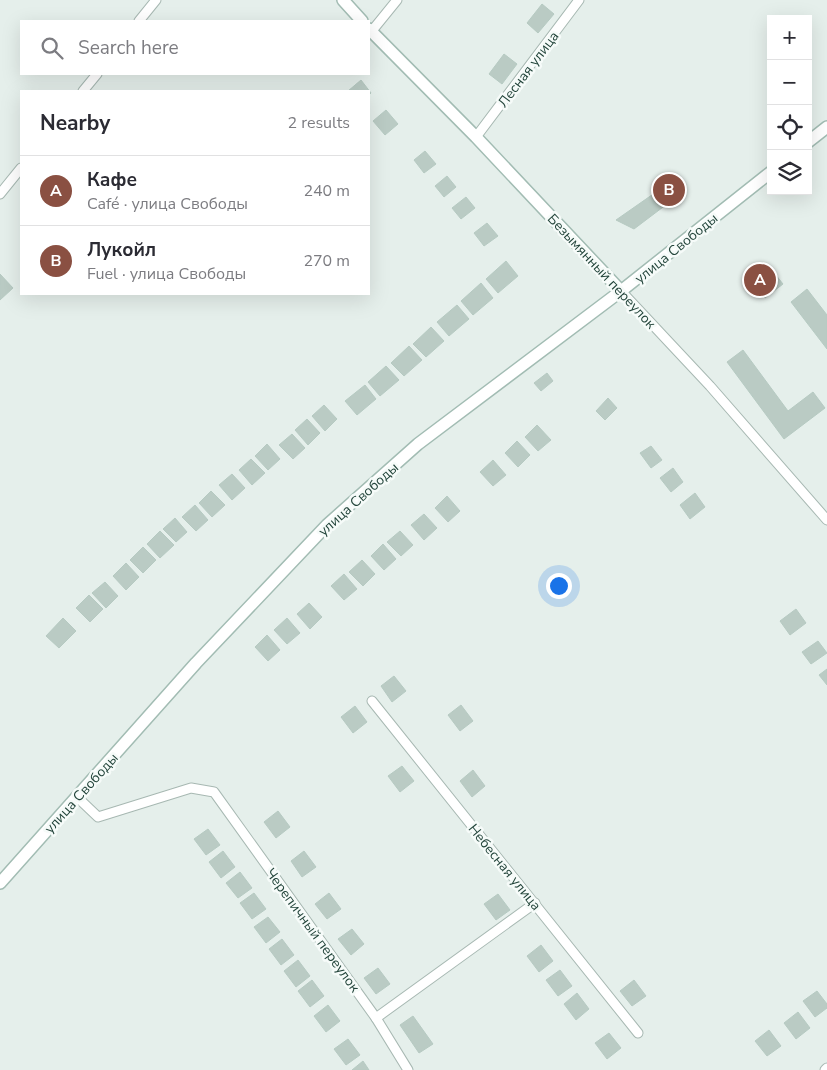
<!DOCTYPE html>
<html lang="en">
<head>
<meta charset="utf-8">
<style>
	:root { --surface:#fff; --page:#f2f2f3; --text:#2b2b33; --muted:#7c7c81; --line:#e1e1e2; --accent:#8a5042 }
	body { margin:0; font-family:"Nunito Sans",sans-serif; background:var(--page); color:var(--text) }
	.controls { position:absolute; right:15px; top:15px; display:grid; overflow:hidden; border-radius:0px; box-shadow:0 5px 20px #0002 }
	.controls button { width:45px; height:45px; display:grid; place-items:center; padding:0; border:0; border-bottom:1px solid var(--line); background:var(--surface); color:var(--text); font:25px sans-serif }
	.you { position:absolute; left:558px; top:585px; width:18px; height:18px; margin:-12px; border:4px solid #fff; border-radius:50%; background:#1a73e8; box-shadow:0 0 0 8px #1a73e833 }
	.badge { display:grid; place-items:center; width:32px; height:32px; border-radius:50%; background:var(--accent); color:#fff; font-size:16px; font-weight:700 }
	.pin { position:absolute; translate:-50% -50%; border:2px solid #fff; box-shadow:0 1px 5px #0006 }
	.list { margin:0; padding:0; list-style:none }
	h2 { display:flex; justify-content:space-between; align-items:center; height:65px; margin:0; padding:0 20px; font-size:21px }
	h2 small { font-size:16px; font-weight:400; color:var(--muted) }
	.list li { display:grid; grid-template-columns:32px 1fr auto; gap:15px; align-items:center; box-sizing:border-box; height:70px; padding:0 20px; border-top:1px solid var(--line) }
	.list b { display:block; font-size:19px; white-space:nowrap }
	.list p { margin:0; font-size:16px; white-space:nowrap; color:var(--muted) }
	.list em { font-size:16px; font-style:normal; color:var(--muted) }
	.icon { flex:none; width:28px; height:28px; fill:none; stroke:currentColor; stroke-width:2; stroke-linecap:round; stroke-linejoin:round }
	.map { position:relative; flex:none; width:827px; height:1070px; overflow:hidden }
	.search { position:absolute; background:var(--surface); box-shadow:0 5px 20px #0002; left:20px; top:20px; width:350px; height:55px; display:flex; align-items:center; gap:12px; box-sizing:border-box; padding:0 18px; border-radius:0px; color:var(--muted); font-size:19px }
	.panel { position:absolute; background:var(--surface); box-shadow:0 5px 20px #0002; left:20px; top:90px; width:350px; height:205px; border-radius:0px }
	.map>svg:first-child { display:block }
	.building { fill:#bacbc4; stroke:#b6cac2 }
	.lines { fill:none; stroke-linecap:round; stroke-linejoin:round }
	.minor-casing { stroke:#a7b8b2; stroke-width:11 }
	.secondary-casing { stroke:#a2bcb3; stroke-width:14 }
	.minor { stroke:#fff; stroke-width:9 }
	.secondary { stroke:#fff; stroke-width:11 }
	.labels { text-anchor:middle; stroke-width:5; stroke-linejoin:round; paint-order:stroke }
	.street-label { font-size:14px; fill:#22443a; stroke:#f6fbf9 }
</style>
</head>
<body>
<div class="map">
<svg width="827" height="1070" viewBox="0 0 827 1070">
	<rect width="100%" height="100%" fill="#e5efeb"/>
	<!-- building -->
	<g class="building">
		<polygon points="542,4 554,14 538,33 527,23"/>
		<polygon points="504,54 517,64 502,84 489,74"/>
		<polygon points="361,80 371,93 369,95 369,91 348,91"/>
		<polygon points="386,110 398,124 385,135 373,121"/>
		<polygon points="425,151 436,164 424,173 414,160"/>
		<polygon points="447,176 456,187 444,197 435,186"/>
		<polygon points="669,183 679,195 634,229 616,220"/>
		<polygon points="466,197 475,208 461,219 452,208"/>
		<polygon points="487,223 498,236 484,246 474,233"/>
		<polygon points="506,261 518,276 498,293 486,279"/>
		<polygon points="767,264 783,284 765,298 750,278"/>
		<polygon points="0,274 13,288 0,300"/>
		<polygon points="481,283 493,298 473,315 461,301"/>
		<polygon points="807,289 827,315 827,349 791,302"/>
		<polygon points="457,305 469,319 449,336 437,322"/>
		<polygon points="431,327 444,341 426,357 413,344"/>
		<polygon points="409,346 422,360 404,376 391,363"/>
		<polygon points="743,350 788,411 813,392 825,408 784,439 727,362"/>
		<polygon points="386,366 399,380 380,396 368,382"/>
		<polygon points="547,373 553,381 541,391 534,383"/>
		<polygon points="365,385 376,399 357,415 345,401"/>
		<polygon points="608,398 617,408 605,420 596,411"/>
		<polygon points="324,405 337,419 325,431 312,416"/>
		<polygon points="307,419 320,433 308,445 295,430"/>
		<polygon points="537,425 551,440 538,451 525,437"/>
		<polygon points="292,434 305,448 293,459 279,445"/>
		<polygon points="517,441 530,455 518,467 505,453"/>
		<polygon points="267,444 280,459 268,470 255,456"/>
		<polygon points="651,446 662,460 651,468 640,453"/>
		<polygon points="251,459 265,473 252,485 239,470"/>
		<polygon points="493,460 506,475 493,486 480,472"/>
		<polygon points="673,468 683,482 671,492 660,478"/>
		<polygon points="232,474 245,488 232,500 219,485"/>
		<polygon points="211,491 225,505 212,517 199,503"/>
		<polygon points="695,493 705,507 690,519 680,505"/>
		<polygon points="447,496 460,511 448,522 435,508"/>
		<polygon points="195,505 208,520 196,531 182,517"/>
		<polygon points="424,514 437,528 424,540 411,525"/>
		<polygon points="175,518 187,532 176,542 163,529"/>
		<polygon points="160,531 174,545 160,558 147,544"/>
		<polygon points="400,531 413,545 401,556 387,542"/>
		<polygon points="383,544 396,559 384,570 371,556"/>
		<polygon points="143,547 156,560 143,573 130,560"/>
		<polygon points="362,560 375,574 363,586 349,572"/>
		<polygon points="126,563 139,577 126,590 113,576"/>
		<polygon points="344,574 357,589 344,600 331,586"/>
		<polygon points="105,582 118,596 106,608 92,593"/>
		<polygon points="89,595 103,609 90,622 76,608"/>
		<polygon points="309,603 322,617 310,629 297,614"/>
		<polygon points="796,609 806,623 790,635 780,621"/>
		<polygon points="63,618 76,631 59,648 46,636"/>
		<polygon points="287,618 300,633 287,644 274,630"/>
		<polygon points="267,635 280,650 268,661 255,647"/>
		<polygon points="818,641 827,653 811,664 802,652"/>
		<polygon points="827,669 827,685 819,675"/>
		<polygon points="394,676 406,691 392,702 381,686"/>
		<polygon points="461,705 473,721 460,731 448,715"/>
		<polygon points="355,706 367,722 353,733 341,717"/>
		<polygon points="402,766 414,781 400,792 388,776"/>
		<polygon points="473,770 485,786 472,797 460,781"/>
		<polygon points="278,811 290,827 276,838 264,822"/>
		<polygon points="208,829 220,845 206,855 194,839"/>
		<polygon points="223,851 235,867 221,878 209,862"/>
		<polygon points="304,851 316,867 302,877 291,861"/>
		<polygon points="240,872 252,888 238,898 226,883"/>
		<polygon points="254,893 266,909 252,919 240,903"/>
		<polygon points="329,893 341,909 327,919 315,904"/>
		<polygon points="498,894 510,910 496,920 484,904"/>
		<polygon points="268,917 280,932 266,943 254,927"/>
		<polygon points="352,929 364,944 351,955 338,939"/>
		<polygon points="282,939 294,955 281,965 269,949"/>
		<polygon points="541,945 553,961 539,972 527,956"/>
		<polygon points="298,960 310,976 296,987 284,971"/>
		<polygon points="378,968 390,984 376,994 364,978"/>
		<polygon points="560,970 572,986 558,996 546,980"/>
		<polygon points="312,980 324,996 310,1007 298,991"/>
		<polygon points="634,980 646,996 632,1006 620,991"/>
		<polygon points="817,991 827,1004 827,1008 815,1017 803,1001"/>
		<polygon points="577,993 589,1009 576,1020 564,1004"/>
		<polygon points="328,1005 340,1021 326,1032 314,1016"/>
		<polygon points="798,1012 810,1028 796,1039 784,1023"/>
		<polygon points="413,1016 433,1044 419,1053 400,1025"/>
		<polygon points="769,1030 781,1046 767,1056 755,1041"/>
		<polygon points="609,1033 621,1048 607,1059 595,1043"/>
		<polygon points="348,1039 360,1055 346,1065 334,1049"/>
		<polygon points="363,1061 369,1070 352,1070"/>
	</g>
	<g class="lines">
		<!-- minor casing -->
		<g class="minor-casing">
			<g id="minor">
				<polyline points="139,21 156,0"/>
				<polyline points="371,32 397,0"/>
				<polyline points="83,91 97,74"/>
				<polyline points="476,137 579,0"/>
				<polyline points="0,194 21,168"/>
				<polyline points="621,291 710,386 827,520"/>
				<polyline points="372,701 638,1033"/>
				<polyline points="77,797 98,817 191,788 214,792 376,1018 408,1070"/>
				<polyline points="376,1018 535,903"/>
				<polyline points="825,1070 827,1068"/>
			</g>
		</g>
		<!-- secondary casing -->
		<g class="secondary-casing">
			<g id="secondary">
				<polyline points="343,0 362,21"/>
				<polyline points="369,29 476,137 621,291"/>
				<polyline points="808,142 827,127"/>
				<polyline points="0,883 196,663 327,525 418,444 621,291 771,172"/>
			</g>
		</g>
		<!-- minor -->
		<use href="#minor" class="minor"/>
		<!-- secondary -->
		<use href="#secondary" class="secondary"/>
	</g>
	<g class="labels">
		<!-- street labels -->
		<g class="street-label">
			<text transform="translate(528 69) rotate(-53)" y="5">Лесная улица</text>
			<text transform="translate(676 248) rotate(-39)" y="5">улица Свободы</text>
			<text transform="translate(602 271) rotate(47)" y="5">Безымянный переулок</text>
			<text transform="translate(358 499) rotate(-42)" y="5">улица Свободы</text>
			<text transform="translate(81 793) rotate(-48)" y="5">улица Свободы</text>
			<text transform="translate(505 867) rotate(51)" y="5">Небесная улица</text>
			<text transform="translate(313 930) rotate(54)" y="5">Черепичный переулок</text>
		</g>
	</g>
</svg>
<div class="controls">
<button>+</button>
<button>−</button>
<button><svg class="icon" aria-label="locate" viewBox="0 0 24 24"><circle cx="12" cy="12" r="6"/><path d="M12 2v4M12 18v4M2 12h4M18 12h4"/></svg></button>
<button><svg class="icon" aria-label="layers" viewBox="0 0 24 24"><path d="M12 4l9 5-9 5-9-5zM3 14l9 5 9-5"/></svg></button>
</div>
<div class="you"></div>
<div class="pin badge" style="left:760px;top:280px">A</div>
<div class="pin badge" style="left:669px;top:190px">B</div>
<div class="search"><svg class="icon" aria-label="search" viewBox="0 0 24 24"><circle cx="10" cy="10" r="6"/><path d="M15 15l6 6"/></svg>Search here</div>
<section class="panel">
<h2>Nearby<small>2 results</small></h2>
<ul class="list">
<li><span class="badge">A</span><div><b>Кафе</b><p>Café · улица Свободы</p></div><em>240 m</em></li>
<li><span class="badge">B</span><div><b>Лукойл</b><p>Fuel · улица Свободы</p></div><em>270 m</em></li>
</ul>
</section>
</div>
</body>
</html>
